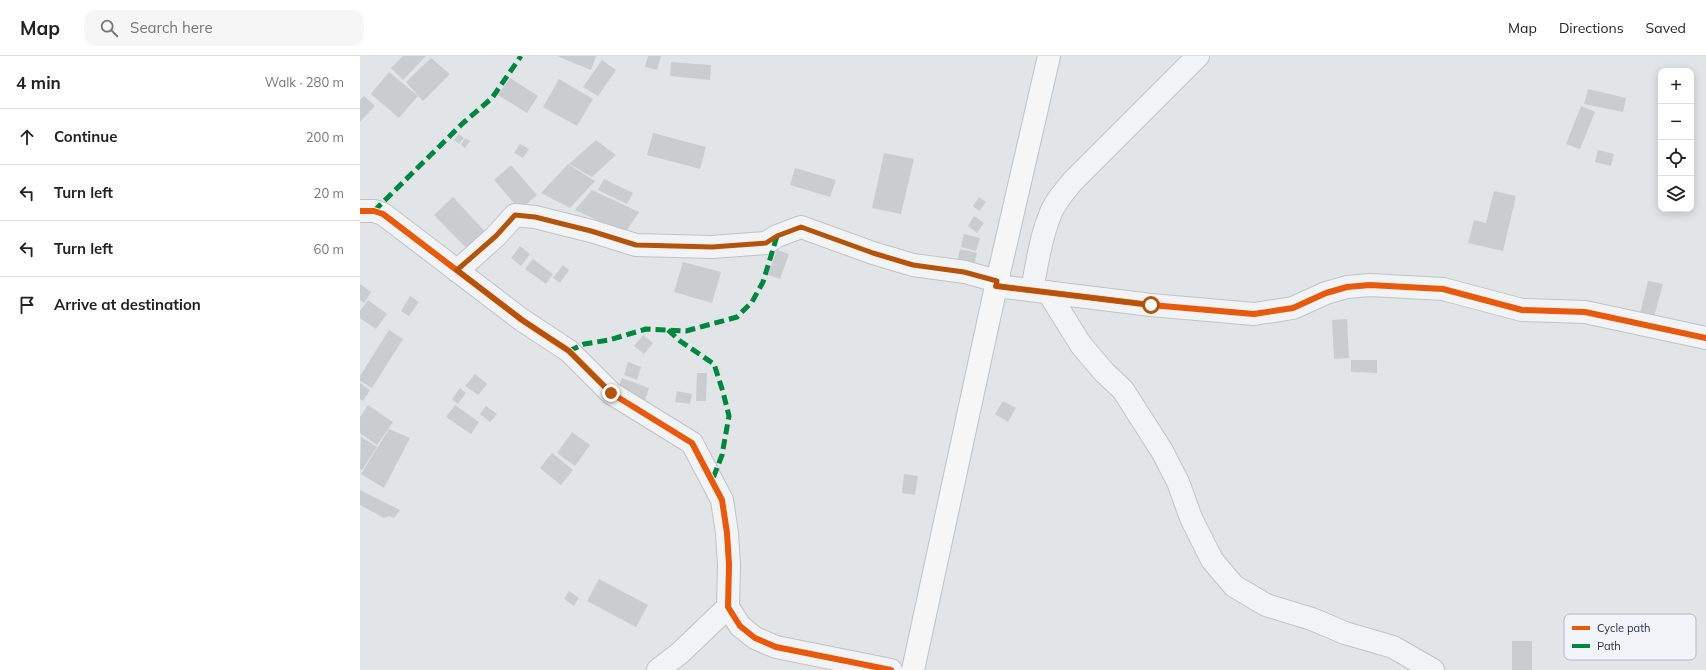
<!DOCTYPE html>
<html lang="en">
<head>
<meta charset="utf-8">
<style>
	:root { --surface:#fff; --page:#f6f6f6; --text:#222; --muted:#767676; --line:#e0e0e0 }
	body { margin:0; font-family:Mulish,sans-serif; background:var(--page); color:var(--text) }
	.controls { position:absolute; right:12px; top:12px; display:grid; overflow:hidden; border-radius:8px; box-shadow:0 2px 10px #0003 }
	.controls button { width:36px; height:36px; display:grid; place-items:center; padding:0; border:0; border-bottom:1px solid var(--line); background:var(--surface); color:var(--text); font:20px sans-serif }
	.stop { position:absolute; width:12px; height:12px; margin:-9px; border:3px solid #b45309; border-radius:50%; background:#fff }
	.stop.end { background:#b45309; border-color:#fff; box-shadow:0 1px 4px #0008 }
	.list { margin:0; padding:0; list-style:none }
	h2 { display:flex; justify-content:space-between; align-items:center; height:52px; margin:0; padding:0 16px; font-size:17px }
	h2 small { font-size:13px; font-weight:400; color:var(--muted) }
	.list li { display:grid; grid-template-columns:26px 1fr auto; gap:12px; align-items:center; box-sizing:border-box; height:56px; padding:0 16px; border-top:1px solid var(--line) }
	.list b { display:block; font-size:15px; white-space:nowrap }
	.list em { font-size:13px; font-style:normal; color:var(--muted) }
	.icon { flex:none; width:22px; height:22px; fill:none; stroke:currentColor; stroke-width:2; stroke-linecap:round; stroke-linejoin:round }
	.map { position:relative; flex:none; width:1346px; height:614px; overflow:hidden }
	header { display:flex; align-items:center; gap:24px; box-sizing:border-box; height:56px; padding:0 20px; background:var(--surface); border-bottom:1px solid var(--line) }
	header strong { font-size:19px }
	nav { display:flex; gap:22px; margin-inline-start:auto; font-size:14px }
	.search { width:280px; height:36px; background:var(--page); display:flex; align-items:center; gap:10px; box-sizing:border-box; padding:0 14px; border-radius:12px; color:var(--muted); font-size:15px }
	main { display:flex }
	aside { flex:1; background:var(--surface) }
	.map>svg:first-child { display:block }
	.building { fill:#cacdd0 }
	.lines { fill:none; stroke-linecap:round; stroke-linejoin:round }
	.street-casing { stroke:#c0c3c6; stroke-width:24 }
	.primary-casing { stroke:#bec2c6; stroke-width:24 }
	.street { stroke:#f2f3f4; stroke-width:22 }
	.primary { stroke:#f6f6f7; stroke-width:22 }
	.quiet { stroke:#00873e; stroke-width:5; stroke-dasharray:10 5; stroke-linecap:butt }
	.cycleway-casing { stroke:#f0f3f7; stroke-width:8 }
	.cycleway { stroke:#e8590c; stroke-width:6 }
	.route { stroke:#b45309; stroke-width:5 }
	.key { fill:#f0f3f7; stroke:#b4b9c1; stroke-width:1 }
	.key-label { font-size:11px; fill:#283142 }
</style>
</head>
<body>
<header>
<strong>Map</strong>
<div class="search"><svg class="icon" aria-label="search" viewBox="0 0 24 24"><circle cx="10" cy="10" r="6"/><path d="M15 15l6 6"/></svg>Search here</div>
<nav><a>Map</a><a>Directions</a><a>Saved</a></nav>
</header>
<main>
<aside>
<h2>4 min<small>Walk · 280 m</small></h2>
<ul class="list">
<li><svg class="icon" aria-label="ahead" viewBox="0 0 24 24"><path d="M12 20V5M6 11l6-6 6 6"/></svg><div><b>Continue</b></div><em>200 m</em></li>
<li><svg class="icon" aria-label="left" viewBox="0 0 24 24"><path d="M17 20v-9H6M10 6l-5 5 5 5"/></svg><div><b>Turn left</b></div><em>20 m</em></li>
<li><svg class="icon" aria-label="left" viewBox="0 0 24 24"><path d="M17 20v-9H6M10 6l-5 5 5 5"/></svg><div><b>Turn left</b></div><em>60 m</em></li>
<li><svg class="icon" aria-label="arrive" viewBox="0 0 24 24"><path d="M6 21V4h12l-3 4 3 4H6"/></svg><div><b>Arrive at destination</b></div></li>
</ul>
</aside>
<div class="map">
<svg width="1346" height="614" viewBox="0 0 1346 614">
	<rect width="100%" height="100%" fill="#e2e5e8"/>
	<!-- building -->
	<g class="building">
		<polygon points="43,0 66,0 43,24 31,12"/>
		<polygon points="197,0 236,0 231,14"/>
		<polygon points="288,0 301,0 297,14 285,11"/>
		<polygon points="71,2 90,18 63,45 46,26"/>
		<polygon points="242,4 256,14 238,40 223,31"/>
		<polygon points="311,6 351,9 350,24 310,20"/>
		<polygon points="29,16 58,40 39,62 11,38"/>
		<polygon points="150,22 178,40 167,57 138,39"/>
		<polygon points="199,23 233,43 217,70 183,51"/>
		<polygon points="1228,33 1266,42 1263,56 1224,48"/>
		<polygon points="4,40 15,50 0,66 0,44"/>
		<polygon points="1221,50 1235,56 1220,93 1206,88"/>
		<polygon points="293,77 346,91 340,113 287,99"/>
		<polygon points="99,78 104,82 99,88 94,84"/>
		<polygon points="105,82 110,85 105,92 101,89"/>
		<polygon points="236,84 256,99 232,121 209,108"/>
		<polygon points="160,88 169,93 163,102 154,97"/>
		<polygon points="1238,94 1254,98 1251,110 1235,106"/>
		<polygon points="524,97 554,103 541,158 512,152"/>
		<polygon points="208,108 235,125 210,152 181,137"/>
		<polygon points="151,109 177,139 160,154 134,124"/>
		<polygon points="435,112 476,124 470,141 430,129"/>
		<polygon points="244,123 273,137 267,148 238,134"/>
		<polygon points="232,134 279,156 265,177 215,154"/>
		<polygon points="1134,135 1156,140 1143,195 1108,187 1114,164 1126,167"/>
		<polygon points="93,141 130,181 112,198 74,159"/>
		<polygon points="619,141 626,146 619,155 613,150"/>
		<polygon points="614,160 624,167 617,177 608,170"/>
		<polygon points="604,178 620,182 616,195 601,191"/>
		<polygon points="160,190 170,198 161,210 151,202"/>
		<polygon points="600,193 617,197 614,211 597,208"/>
		<polygon points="417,194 429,198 420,223 408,219"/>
		<polygon points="173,203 193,218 186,228 165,213"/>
		<polygon points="323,206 361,216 352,247 314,236"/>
		<polygon points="203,209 209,214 200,227 193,222"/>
		<polygon points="1288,225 1303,228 1293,265 1279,261"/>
		<polygon points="0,228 11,236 4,247 0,244"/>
		<polygon points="50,240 59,246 49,260 41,255"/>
		<polygon points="8,244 27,258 16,273 0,262 0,255"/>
		<polygon points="987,263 989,302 974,303 972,264"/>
		<polygon points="29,274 43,283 12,332 0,325 0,320"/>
		<polygon points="283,279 293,287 284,298 274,290"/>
		<polygon points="991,304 1017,304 1017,317 991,316"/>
		<polygon points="268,306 281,311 277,324 264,319"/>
		<polygon points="337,317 347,317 346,345 336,345"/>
		<polygon points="115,318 127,328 118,339 105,330"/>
		<polygon points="262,322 289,332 285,344 257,334"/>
		<polygon points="0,327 10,334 3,345 0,343"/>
		<polygon points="100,332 106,337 98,348 92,343"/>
		<polygon points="317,335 332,338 330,348 315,346"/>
		<polygon points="643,345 656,352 648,366 635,358"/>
		<polygon points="8,349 33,366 17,389 0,377 0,361"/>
		<polygon points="95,349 119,366 111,378 86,361"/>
		<polygon points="126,350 137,358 130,366 120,358"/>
		<polygon points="29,373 50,382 24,432 1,418"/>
		<polygon points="212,376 230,389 215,410 197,397"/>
		<polygon points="1,381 17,391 2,414 0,413"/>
		<polygon points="192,397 213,414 201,429 180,412"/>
		<polygon points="544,418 558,420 555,439 542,437"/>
		<polygon points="0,434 40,454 34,462 29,460 24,462 0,449"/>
		<polygon points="239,523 288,549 276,571 227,545"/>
		<polygon points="209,535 219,542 214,550 204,543"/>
		<rect x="1152" y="585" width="20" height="29"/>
	</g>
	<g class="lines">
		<!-- street casing -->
		<g class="street-casing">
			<g id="street">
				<polyline points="0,155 14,155 23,158 162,264 209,295 251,337 332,387 362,444 367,477 369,509 368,551 380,570 395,582 416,591 531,614"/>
				<polyline points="97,215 136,180 155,159 175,161 231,175 276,189 352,191 406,187 417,180 441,171 513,197 553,209 605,216 637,225"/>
				<polyline points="636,230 791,249 894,258 933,252 966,237 987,231 1010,229 1083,233 1162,254 1225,256 1346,282"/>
				<path d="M672,234C677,209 680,183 690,159C694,147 704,136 712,126L838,0"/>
				<polyline points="688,236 721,289 744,316 763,334 802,395 818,426 831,462 852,504 874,530 906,549 952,563 985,577 1033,591 1073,614"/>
				<polyline points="298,614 320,597 368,551"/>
			</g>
		</g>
		<!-- primary casing -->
		<g class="primary-casing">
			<polyline id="primary" points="553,614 636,230 689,0"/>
		</g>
		<!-- street -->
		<use href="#street" class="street"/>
		<!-- primary -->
		<use href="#primary" class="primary"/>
		<!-- quiet -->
		<g class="quiet">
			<polyline points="14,155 103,67 132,42 161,0"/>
			<polyline points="308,274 320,285 354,308 363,336 369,360 362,399 352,425"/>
			<polyline points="209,295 224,288 249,284 286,273 326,275 377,261 392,246 403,226 417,180"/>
		</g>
		<!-- cycleway casing -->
		<g class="cycleway-casing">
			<g id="cycleway">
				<polyline points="0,155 14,155 23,158 162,264 209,295 251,337 332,387 362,444 367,477 369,509 368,551 380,570 395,582 416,591 531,614"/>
				<polyline points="636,230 791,249 894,258 933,252 966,237 987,231 1010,229 1083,233 1162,254 1225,256 1346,282"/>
			</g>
		</g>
		<!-- cycleway -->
		<use href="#cycleway" class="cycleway"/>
	</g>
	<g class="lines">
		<!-- route -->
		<polyline class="route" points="251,337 209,295 162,264 97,214 136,180 155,159 175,161 231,175 276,189 352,191 406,187 417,180 441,171 513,197 553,209 604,216 637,225 636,230 791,249"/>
	</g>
	<!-- legend -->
	<rect x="1204" y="558" width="132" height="46" rx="6" class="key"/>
	<rect x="1212" y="570" width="18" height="4" fill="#e8590c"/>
	<rect x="1212" y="588" width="18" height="4" fill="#00873e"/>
	<g class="key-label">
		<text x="1237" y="576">Cycle path</text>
		<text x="1237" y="594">Path</text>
	</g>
</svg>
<div class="controls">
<button>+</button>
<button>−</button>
<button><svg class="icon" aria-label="locate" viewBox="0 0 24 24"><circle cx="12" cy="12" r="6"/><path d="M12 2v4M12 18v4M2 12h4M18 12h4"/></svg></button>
<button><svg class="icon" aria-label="layers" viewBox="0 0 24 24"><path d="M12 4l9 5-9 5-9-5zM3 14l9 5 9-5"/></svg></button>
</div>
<div class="stop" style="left:791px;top:249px"></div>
<div class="stop end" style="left:251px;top:337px"></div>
</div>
</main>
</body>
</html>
